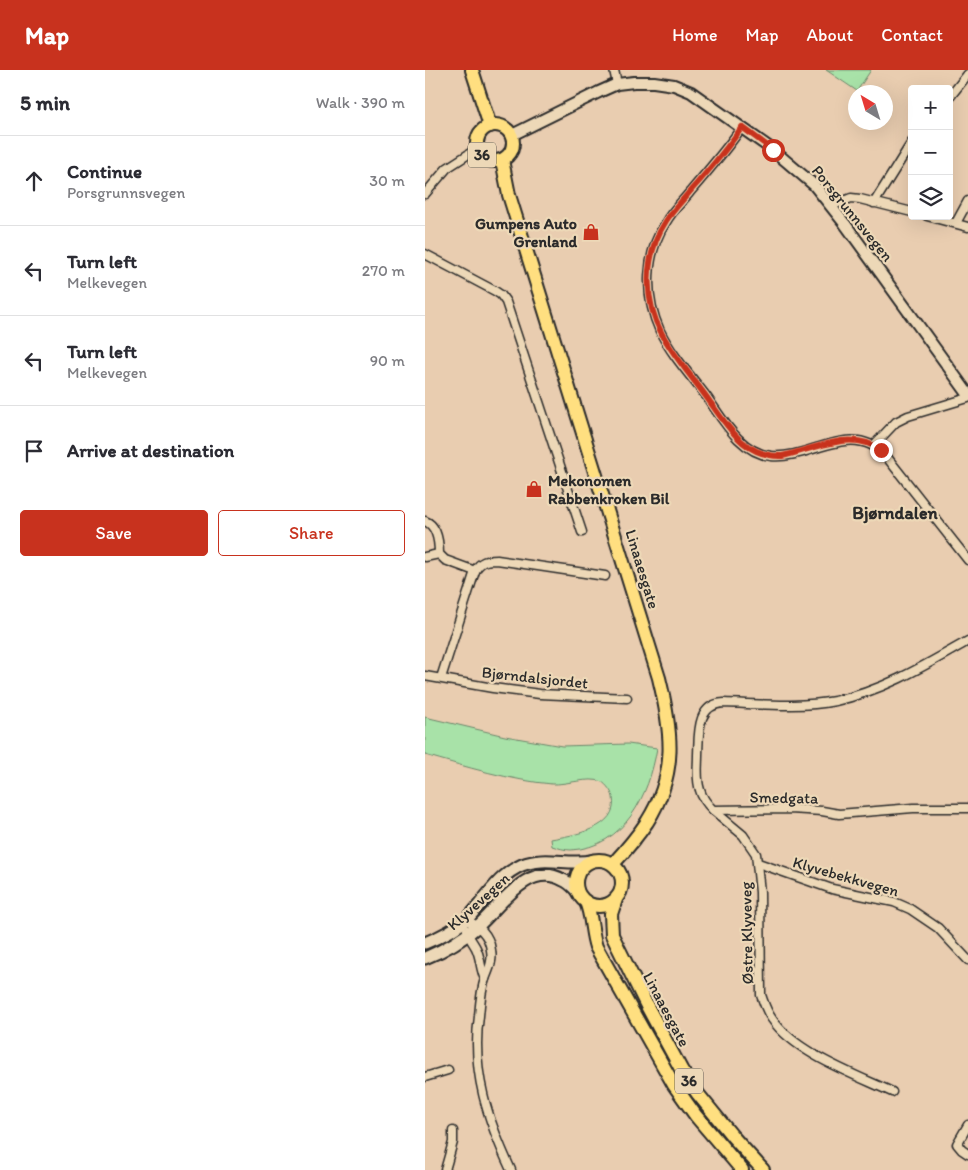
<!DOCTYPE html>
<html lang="en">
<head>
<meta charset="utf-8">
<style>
	:root { --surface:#fff; --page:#f2f2f3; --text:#2b2b33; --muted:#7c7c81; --line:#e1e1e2; --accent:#c8321e }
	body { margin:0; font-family:Itim,sans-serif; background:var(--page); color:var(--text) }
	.controls { position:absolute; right:15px; top:15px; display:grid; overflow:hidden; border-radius:5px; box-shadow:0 5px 20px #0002 }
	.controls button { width:45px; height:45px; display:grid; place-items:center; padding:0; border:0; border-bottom:1px solid var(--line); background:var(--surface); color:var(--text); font:25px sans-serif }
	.compass { position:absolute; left:423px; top:15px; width:45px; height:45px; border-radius:50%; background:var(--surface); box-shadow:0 5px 20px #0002; rotate:322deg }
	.stop { position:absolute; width:15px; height:15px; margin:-11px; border:4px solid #c8321e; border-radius:50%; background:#fff }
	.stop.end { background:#c8321e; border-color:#fff; box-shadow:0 1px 5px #0008 }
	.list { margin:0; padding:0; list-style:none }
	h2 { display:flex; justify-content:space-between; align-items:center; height:65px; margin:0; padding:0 20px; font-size:21px }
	h2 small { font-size:16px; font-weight:400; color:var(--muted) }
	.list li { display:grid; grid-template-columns:32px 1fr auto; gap:15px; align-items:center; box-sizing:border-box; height:90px; padding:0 20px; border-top:1px solid var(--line) }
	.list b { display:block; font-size:19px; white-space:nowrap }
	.list p { margin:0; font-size:16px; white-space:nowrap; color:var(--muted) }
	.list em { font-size:16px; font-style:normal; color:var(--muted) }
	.actions { display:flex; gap:10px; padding:15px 20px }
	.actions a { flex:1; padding:11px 0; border:1px solid var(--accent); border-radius:5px; text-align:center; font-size:18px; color:var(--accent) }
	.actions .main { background:var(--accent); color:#fff }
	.icon { flex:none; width:28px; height:28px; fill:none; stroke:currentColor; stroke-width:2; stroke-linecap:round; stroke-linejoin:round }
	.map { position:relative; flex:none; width:543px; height:1100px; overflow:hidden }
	header { display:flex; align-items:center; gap:30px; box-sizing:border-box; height:70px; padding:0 25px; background:var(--accent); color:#fff }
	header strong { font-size:24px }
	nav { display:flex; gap:28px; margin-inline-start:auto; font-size:18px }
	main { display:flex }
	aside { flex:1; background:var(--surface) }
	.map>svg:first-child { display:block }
	.green { fill:#a8e2a8; stroke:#6a866a }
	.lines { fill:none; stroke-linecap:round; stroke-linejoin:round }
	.minor-casing { stroke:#2b2b2b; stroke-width:11 }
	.tertiary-casing { stroke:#2b2b2b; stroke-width:14 }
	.secondary-casing { stroke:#2b2b2b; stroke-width:15 }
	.trunk-casing { stroke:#2b2b2b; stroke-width:16 }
	.minor { stroke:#edd8b7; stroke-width:8 }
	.tertiary { stroke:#edd8b7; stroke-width:10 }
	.secondary { stroke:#edd8b7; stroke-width:11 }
	.trunk { stroke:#ffdf80; stroke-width:12 }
	.route { stroke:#c8321e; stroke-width:6 }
	.labels { text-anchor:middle; stroke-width:4.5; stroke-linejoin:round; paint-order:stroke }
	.shield { fill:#edd8b7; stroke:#655f55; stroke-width:1 }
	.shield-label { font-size:15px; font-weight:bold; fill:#2b2b2b }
	.street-label { font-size:16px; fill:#2b2b2b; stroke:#edd8b7 }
	.poi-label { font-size:16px; font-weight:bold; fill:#2b2b2b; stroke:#edd8b7; text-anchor:end }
	.neighbourhood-label { font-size:18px; font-weight:bold; fill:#2b2b2b; stroke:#edd8b7 }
</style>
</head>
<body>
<header>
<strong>Map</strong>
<nav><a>Home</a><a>Map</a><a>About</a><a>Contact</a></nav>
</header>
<main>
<aside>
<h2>5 min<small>Walk · 390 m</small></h2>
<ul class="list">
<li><svg class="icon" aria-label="ahead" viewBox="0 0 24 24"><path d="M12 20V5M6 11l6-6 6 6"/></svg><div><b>Continue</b><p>Porsgrunnsvegen</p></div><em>30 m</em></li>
<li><svg class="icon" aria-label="left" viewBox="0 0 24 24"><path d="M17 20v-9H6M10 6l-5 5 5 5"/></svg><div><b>Turn left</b><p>Melkevegen</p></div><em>270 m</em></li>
<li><svg class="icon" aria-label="left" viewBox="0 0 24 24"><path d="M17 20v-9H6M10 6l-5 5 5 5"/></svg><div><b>Turn left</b><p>Melkevegen</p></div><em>90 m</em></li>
<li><svg class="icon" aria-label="arrive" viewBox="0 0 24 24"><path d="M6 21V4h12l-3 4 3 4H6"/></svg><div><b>Arrive at destination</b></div></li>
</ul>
<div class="actions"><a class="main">Save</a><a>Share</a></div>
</aside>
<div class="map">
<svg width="543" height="1100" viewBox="0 0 543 1100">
	<rect width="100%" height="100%" fill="#e9cdb0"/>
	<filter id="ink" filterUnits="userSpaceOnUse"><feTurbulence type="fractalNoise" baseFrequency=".02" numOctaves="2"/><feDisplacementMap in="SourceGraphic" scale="10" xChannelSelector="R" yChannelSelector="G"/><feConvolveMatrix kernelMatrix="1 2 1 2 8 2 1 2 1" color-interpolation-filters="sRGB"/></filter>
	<g filter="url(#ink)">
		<!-- green -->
		<g class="green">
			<polygon points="401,0 446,0 432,21"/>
			<path d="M0,647L80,666L137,676L203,674L232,678C224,725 200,777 146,780C140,780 133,778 127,776L126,769C148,765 194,759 188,727C187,722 181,714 177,712C165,706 141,715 127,714C88,711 38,696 0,685Z"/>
		</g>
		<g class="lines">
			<!-- minor casing -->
			<g class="minor-casing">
				<g id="minor">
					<polyline points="189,0 192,14"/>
					<polyline points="524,28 543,4"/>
					<path d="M317,57C301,80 283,101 265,122C257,132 247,141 241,152C220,184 219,226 235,261C246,284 265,305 281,326C297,348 315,383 346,386C386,390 426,349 461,386L543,490"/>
					<polyline points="0,124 22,98 53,78"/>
					<polyline points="449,133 487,72"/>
					<polyline points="406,136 426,128 435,129 487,142"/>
					<polyline points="502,146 543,157"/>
					<polyline points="531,153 543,131"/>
					<polyline points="0,184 70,221 76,225 81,232 157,462"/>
					<polyline points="449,375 471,352 483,346 543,328"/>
					<path d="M0,451C13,456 14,473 14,484L20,490L50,501"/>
					<polyline points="0,487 14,484"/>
					<path d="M543,571C501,595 458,621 410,631C374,638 335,634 299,633C271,634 274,665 273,685C273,697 271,709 275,720C277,728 282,734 288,740L365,739L397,741L414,744L488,738H543"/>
					<polyline points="0,606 68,618 115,624 202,628"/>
					<path d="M16,608L50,501C55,491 62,490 72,490L180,506"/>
					<path d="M288,740L318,765L331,784L335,822L336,925C339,933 341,941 347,949C370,983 431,1005 467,1022"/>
					<polyline points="333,793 407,819 469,832 485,839 513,858 543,890"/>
					<path d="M41,850C54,856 64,864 66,880C68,891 64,899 60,909C56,920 55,934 54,946C46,1001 63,1051 86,1100"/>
					<path d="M42,860C43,867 48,872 51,878C56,888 55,899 60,909"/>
					<polyline points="0,1007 23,1000"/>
					<polyline points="543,1055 532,1074 537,1080 543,1084"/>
					<polyline points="20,1100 28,1072 28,1061"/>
				</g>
			</g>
			<!-- tertiary casing -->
			<g class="tertiary-casing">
				<polyline id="tertiary" points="87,65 174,22 192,14 209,12 229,12 249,15 266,22 348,80 389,115 420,154 543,324"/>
			</g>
			<!-- secondary casing -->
			<g class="secondary-casing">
				<g id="secondary">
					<path d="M0,873C15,867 31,859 43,848C60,830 73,805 97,795C119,786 143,795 166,791"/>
					<path d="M0,888C20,880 37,870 53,856C75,837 103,790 138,810C144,812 149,818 153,822"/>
				</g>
			</g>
			<!-- trunk casing -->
			<g class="trunk-casing">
				<g id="trunk">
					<polyline points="47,0 65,56"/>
					<circle cx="70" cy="73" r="18"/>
					<path d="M77,90L84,125L234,608C247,661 253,703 222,752C212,767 200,781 188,794"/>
					<circle cx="174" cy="813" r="23"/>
					<polyline points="191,829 186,844 187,865 222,936 257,1001 273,1024 308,1067 338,1100"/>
					<path d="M161,832C167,846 166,862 171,877L249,1015L271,1046L317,1100"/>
				</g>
			</g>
			<!-- minor -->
			<use href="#minor" class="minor"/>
			<!-- tertiary -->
			<use href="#tertiary" class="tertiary"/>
			<!-- secondary -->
			<use href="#secondary" class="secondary"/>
			<!-- trunk -->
			<use href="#trunk" class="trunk"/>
		</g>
	</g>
	<g class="lines" filter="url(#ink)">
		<!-- route -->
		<path class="route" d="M348,80L317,57C302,79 285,99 267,119C258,130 248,140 241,151C219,185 218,229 237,264C250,288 269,309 285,332C304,358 320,387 357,386C388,380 426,358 456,380"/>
	</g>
	<!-- icons -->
	<defs>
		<g id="shop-bare" transform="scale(1.35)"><path d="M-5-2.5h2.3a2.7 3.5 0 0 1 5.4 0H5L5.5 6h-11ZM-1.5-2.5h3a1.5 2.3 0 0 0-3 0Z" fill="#c8321e" stroke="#edd8b7" stroke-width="2.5" paint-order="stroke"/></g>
	</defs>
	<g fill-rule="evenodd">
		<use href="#shop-bare" x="166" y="162"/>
		<use href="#shop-bare" x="109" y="419"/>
	</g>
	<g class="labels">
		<!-- shield labels -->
		<g class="shield">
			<rect x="43" y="72.5" width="28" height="25" rx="4"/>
			<rect x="250" y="998.5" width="28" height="25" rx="4"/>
		</g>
		<g class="shield-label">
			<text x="57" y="90">36</text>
			<text x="264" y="1016">36</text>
		</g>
		<!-- street labels -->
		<g class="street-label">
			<text transform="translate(428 143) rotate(51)" y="6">Porsgrunnsvegen</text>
			<text transform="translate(218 499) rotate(73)" y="6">Linaaesgate</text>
			<text transform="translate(110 607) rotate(6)" y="6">Bjørndalsjordet</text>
			<text transform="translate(359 727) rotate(1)" y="6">Smedgata</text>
			<text transform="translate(421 806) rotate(16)" y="6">Klyvebekkvegen</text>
			<text transform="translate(53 831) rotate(-42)" y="6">Klyvevegen</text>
			<text transform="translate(321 863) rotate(-91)" y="6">Østre Klyveveg</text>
			<text transform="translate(242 939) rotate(62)" y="6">Linaaesgate</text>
		</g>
		<!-- poi labels -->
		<g class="poi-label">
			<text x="152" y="159">Gumpens Auto<tspan x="152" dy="18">Grenland</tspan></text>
			<text x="123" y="416" text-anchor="start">Mekonomen<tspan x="123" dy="18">Rabbenkroken Bil</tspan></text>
		</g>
		<!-- neighbourhood labels -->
		<g class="neighbourhood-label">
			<text x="470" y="449">Bjørndalen</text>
		</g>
	</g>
</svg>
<div class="controls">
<button>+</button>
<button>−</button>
<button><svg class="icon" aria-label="layers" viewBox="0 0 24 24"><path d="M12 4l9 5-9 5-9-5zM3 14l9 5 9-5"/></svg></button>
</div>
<svg class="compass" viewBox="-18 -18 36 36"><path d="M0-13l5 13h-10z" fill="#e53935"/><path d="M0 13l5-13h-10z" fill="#7c7c81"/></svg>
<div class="stop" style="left:348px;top:80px"></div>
<div class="stop end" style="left:456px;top:380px"></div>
</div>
</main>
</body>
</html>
